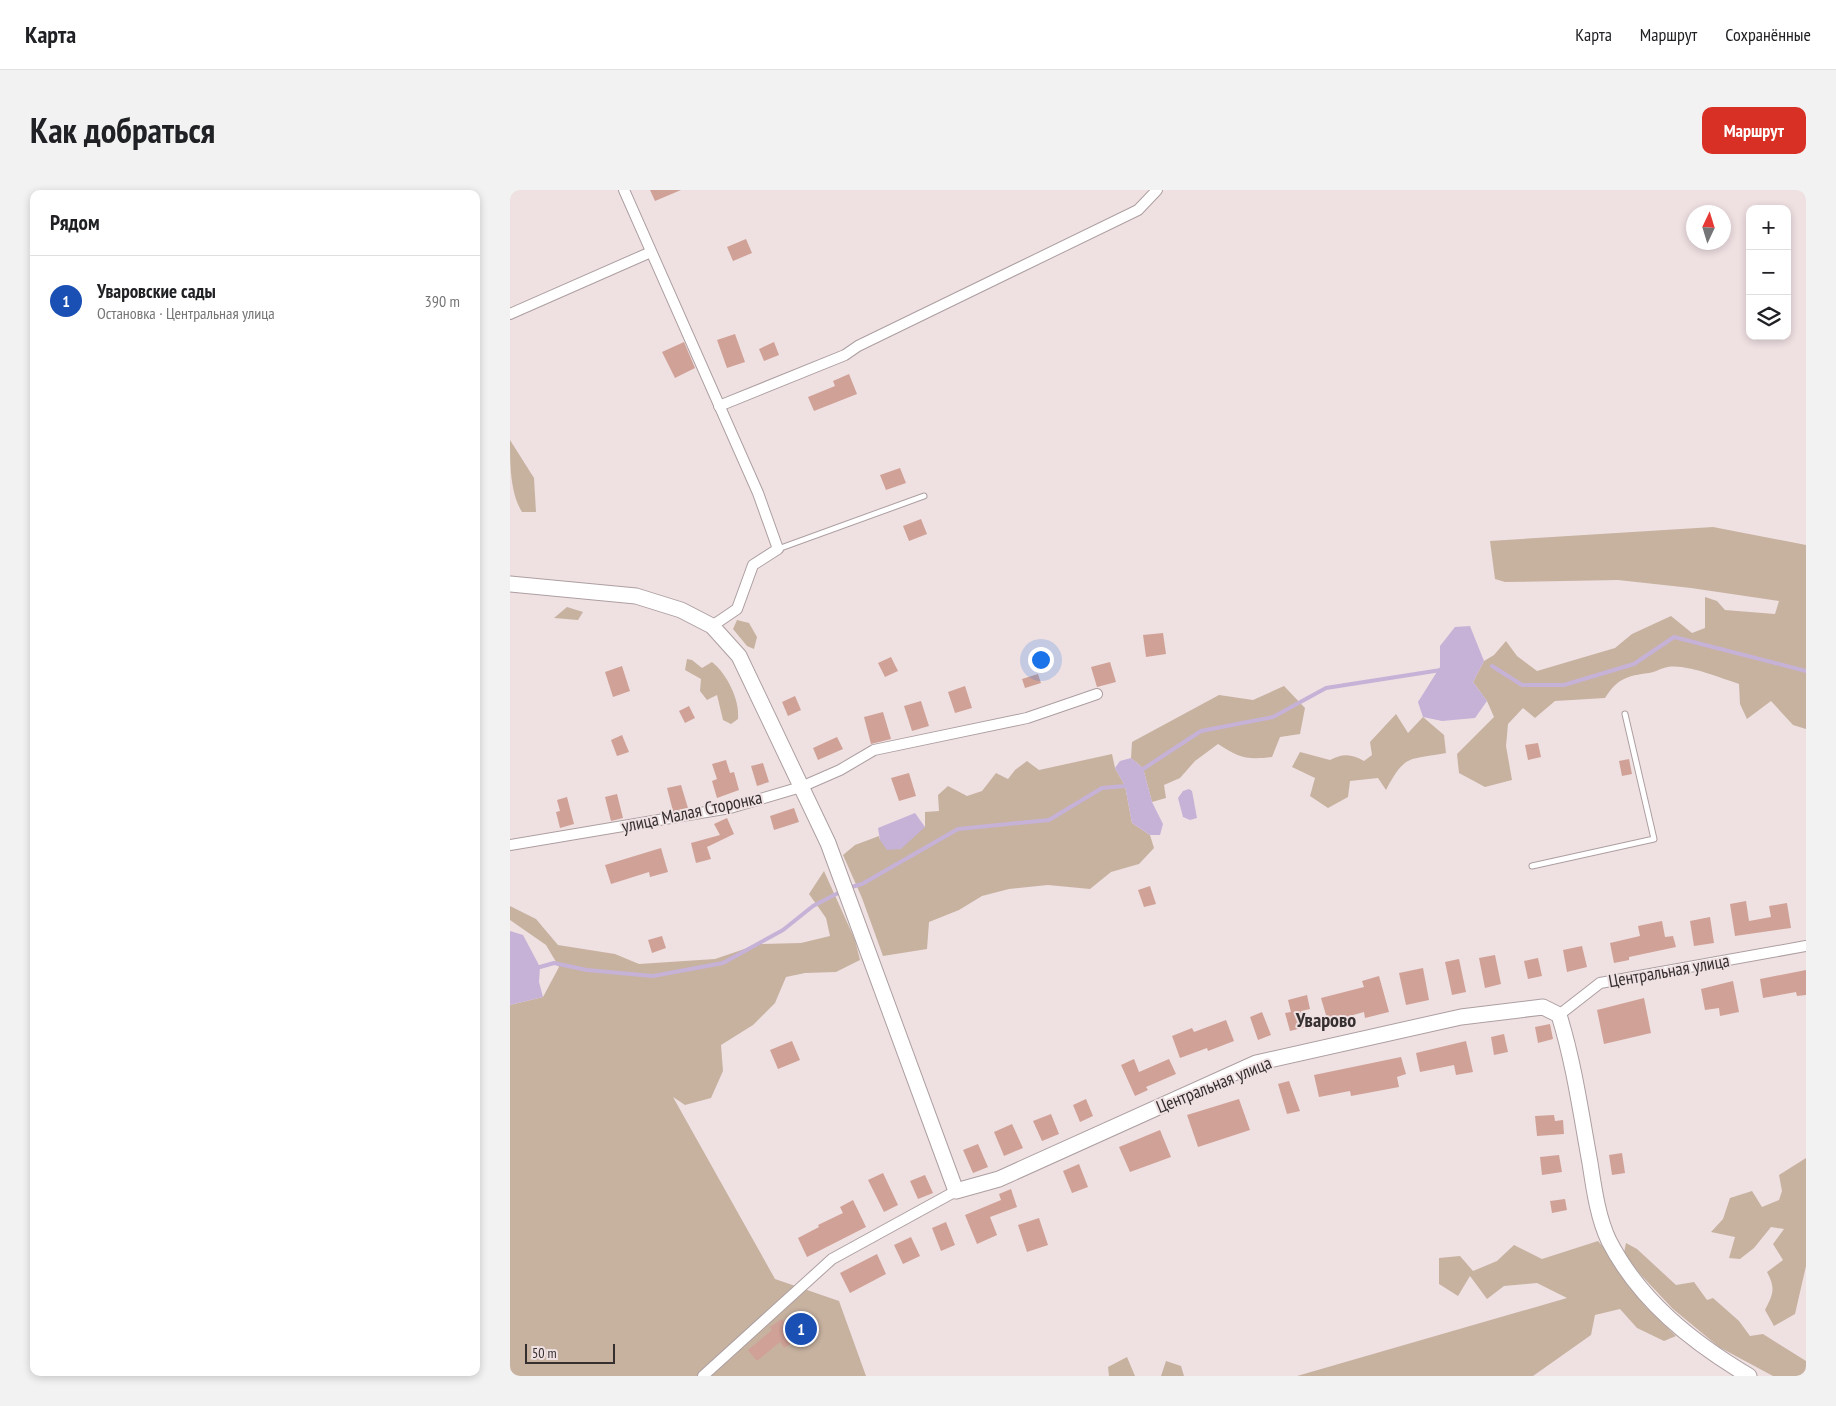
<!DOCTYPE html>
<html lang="ru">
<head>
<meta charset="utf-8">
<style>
	:root { --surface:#fff; --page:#f2f2f2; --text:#202124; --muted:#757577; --line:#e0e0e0; --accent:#d93025 }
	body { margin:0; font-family:"PT Sans Narrow",sans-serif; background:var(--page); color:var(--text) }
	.controls { position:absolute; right:15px; top:15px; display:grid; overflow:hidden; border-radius:10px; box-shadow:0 2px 8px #0003 }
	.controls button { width:45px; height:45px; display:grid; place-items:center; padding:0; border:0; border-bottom:1px solid var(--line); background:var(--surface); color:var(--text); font:25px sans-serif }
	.compass { position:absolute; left:1176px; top:15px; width:45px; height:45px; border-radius:50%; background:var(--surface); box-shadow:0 2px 8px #0003; rotate:4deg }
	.scale { position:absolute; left:15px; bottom:12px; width:90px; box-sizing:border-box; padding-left:5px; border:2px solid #352f30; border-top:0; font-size:14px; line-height:18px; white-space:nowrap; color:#352f30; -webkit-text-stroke:4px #efe0e2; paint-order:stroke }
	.you { position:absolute; left:530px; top:469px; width:18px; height:18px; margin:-12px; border:4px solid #fff; border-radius:50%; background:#1a73e8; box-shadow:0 0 0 8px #1a73e833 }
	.badge { display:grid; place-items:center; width:32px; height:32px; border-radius:50%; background:var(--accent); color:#fff; font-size:16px; font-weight:700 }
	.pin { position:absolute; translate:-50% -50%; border:2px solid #fff; box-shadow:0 1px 5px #0006 }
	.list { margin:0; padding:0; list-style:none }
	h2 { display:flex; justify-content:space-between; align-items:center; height:65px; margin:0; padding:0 20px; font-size:21px }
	h2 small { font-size:16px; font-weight:400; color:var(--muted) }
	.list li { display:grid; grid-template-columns:32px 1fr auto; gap:15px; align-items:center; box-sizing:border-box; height:90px; padding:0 20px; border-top:1px solid var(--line) }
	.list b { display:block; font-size:19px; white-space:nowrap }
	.list p { margin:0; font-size:16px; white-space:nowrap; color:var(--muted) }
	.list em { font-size:16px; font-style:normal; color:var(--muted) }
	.icon { flex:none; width:28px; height:28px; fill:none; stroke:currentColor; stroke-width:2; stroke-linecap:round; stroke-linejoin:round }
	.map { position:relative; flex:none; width:1296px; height:1186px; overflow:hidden; border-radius:10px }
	header { display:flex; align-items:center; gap:30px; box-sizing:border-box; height:70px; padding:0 25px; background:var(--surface); border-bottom:1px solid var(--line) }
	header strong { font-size:24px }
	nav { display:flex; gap:28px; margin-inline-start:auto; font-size:18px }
	.intro { display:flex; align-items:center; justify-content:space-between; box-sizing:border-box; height:120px; padding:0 30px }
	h1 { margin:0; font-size:35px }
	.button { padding:12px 22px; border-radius:10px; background:var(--accent); color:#fff; font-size:18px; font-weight:700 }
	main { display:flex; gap:30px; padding:0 30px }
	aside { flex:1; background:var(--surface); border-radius:10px; box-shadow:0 2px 8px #0003 }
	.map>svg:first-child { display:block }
	.green { fill:#c7b2a0 }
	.water { fill:#c6b1d7 }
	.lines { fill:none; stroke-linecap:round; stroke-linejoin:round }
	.stream { stroke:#c6b1d7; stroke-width:4 }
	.building { fill:#d0a196 }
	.lane-casing { stroke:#ad9fa1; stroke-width:7 }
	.street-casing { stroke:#ad9fa1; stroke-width:12 }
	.secondary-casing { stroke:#ad9fa1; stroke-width:17 }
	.lane { stroke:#fff; stroke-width:5 }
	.street { stroke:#fff; stroke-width:10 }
	.secondary { stroke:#fff; stroke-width:15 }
	.labels { text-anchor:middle; stroke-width:4; stroke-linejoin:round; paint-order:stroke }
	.street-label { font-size:18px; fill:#352f30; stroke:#efe0e2 }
	.quarter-label { font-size:20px; font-weight:bold; fill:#352f30; stroke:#efe0e2 }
</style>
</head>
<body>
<header>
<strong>Карта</strong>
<nav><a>Карта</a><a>Маршрут</a><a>Сохранённые</a></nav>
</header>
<div class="intro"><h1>Как добраться</h1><a class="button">Маршрут</a></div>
<main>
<aside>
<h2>Рядом<small></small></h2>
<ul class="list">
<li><span class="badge" style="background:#1a4fb4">1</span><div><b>Уваровские сады</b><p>Остановка · Центральная улица</p></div><em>390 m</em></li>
</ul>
</aside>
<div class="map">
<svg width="1296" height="1186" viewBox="0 0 1296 1186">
	<rect width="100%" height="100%" fill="#efe0e2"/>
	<!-- green -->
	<g class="green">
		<path d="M0,250L24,288L26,322H12C0,303 0,274 0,250Z"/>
		<path d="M1203,337L1296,355V539L1283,535L1261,511L1237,529L1230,514L1229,494C1210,488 1177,474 1158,477C1151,478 1146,482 1139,483C1117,486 1108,488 1095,508L1045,511L1025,528L1013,518L998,534L996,556L1002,590L975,597L949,583L947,564L984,527L977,511L963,492L974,471L984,465L996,451L1007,466L1027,481L1105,458L1122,444L1161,426L1182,443L1195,438V407L1207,411L1215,420L1265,424L1269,411L1181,398L1108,390L995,392L985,389L980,351Z"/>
		<polygon points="57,417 73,422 68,430 44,428"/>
		<polygon points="227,430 239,433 247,447 244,459 237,456 223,439"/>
		<path d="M177,469L182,470L192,478L202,472C217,484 230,510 228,529L221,534L213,530L207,505L197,510L190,501L191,489L175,480Z"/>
		<path d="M774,496L795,518L790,544L770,547L762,567C737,570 729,568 708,554L685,571L670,588L654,595L656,608L642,612L633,578L621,568L622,552L709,505L743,510Z"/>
		<path d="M886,524L898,543L913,527L934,545L936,563C898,570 895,564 876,600L868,588L840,591L838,607L818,618L800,606L805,588L782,577L790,562L820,570C833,563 842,564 854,571L862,565L860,552Z"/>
		<polygon points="602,564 605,578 615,596 622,633 640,645 644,658 629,674 601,682 580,699 538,695 499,699 472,706 449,720 419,732 417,759 373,766 352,708 333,665 345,655 369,646 370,650 415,637 415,622 429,621 428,605 438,596 457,606 472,601 486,583 498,589 505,580 517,571 529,580"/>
		<polygon points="314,681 345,750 350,770 326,782 295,783 276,787 265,813 243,835 211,855 213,881 201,908 175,915 163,907 265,1089 329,1111 356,1186 0,1186 0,815 33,807 49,777 36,755 0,730 0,716 26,729 48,755 105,764 129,774 205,769 249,754 291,753 320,746 316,728 299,704"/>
		<path d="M1296,968V1076L1285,1124L1264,1136L1255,1120C1263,1104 1266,1099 1257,1082L1273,1070L1263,1054L1274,1039L1261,1037L1244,1058L1230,1069L1219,1068L1225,1047L1201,1042L1213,1029L1220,1008L1242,1001L1252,1017L1269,1010L1272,1001L1269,985Z"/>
		<polygon points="1088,1051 1104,1069 1136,1117 1166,1146 1154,1151 1127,1138 1110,1119 1085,1125 1081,1145 1023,1186 787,1186 1057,1108 1027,1093 994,1096 977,1109 960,1086 948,1106 929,1094 929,1068 950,1066 963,1081 987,1071 1004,1055 1032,1069"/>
		<polygon points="1116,1053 1127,1059 1166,1095 1184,1092 1197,1110 1203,1108 1229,1131 1240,1146 1253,1144 1296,1171 1296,1186 1263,1186 1209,1157 1163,1119 1130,1084 1114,1063"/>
		<polygon points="617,1167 625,1186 599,1186 598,1177"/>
		<polygon points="656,1171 671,1176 674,1186 651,1186"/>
	</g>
	<!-- water -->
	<g class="water">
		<polygon points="960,436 974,471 963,492 977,511 965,528 932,531 913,527 908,512 930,477 930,456 945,437"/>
		<polygon points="621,568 633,578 642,612 653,634 650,645 640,645 622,633 615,596 605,578 610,571"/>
		<polygon points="679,599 682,601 687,628 680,630 673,627 668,608 673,601"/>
		<polygon points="405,623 415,637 391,659 377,660 370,650 368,638"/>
		<polygon points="0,741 13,745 30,777 29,792 33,807 0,815"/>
	</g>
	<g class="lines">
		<!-- stream -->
		<g class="stream">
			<polyline points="982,476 1012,495 1054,495 1124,474 1164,447 1296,481"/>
			<polyline points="630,581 691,541 763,527 816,498 931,480"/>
			<polyline points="338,698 352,694 448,639 539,630 592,598 615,596 618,593"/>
			<polyline points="30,777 44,773 77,780 143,786 213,773 273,740 303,716 332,701"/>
		</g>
	</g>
	<!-- building -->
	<g class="building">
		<polygon points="140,0 171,0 145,11"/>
		<polygon points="236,49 242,63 223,71 217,57"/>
		<polygon points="225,144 235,172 217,178 207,150"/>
		<polygon points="174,152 185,178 165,188 152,162"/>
		<polygon points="264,152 269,165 254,171 249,159"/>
		<polygon points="339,184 347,204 304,221 298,207 325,196 323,191"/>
		<polygon points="390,278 396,293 376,300 370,285"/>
		<polygon points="411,329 417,344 399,351 393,336"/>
		<polygon points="653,443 656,464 636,467 633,445"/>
		<polygon points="381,467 388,481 375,487 368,473"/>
		<polygon points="600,472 606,492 587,497 581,477"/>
		<polygon points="112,476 120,501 103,507 95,482"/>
		<polygon points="528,484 531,493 515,498 512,489"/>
		<polygon points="455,496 462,518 445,523 438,502"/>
		<polygon points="285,506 291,520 278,526 272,512"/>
		<polygon points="411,511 419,536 402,541 394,516"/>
		<polygon points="179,516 185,528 175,533 169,521"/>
		<polygon points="373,522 381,549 361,554 354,527"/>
		<polygon points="112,545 119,562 107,566 101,550"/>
		<polygon points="327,547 333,559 308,570 303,558"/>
		<polygon points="1028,553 1031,567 1018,570 1015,555"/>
		<polygon points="1119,569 1122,584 1112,586 1109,571"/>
		<polygon points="216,570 220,583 224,582 229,600 207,608 202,591 207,589 202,574"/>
		<polygon points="253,573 259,592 247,596 241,576"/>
		<polygon points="399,583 406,606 389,611 381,588"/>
		<polygon points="171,595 178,618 163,621 157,598"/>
		<polygon points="107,604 113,628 101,631 95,607"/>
		<polygon points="57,607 64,634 50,638 46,622 50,621 47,610"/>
		<polygon points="284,618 289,632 264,640 260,626"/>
		<polygon points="217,628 224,644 197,657 201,669 186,673 181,653 210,645 204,634"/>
		<polygon points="151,658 158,682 140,687 139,682 101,694 95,675"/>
		<polygon points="640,696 646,714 634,717 628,700"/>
		<polygon points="1236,711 1239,731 1261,727 1259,716 1277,713 1281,738 1225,746 1220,714"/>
		<polygon points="1200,727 1204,753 1184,756 1180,731"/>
		<polygon points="1152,731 1155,747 1163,746 1166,757 1119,767 1119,770 1104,773 1100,753 1130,746 1128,736"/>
		<polygon points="152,746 156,758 142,763 138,750"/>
		<polygon points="1072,756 1077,777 1057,782 1053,760"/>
		<polygon points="985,765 991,794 975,798 969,768"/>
		<polygon points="1028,768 1032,786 1018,789 1014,771"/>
		<polygon points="949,769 956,802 942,805 935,772"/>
		<polygon points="913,778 919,810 896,815 889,783"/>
		<polygon points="1296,780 1296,805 1287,806 1286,802 1253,808 1250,789"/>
		<polygon points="869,786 879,822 855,828 854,822 818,832 811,808 854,797 852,791"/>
		<polygon points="1223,791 1229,822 1210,826 1209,818 1195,820 1191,799"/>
		<polygon points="797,805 800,819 791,821 796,837 780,841 775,823 781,822 778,810"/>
		<polygon points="1134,808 1141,843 1094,854 1087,820"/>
		<polygon points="752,822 761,845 748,850 740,827"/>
		<polygon points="716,830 724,851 698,861 697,858 670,868 662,846 682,838 684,842"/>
		<polygon points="1040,834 1043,849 1028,853 1025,837"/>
		<polygon points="994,844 998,862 984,865 981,847"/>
		<polygon points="282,851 290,870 268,879 260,860"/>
		<polygon points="956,851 963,882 946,885 944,875 910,882 906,863"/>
		<polygon points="891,867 896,884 887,887 889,897 841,906 840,901 809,907 804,885"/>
		<polygon points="624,869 629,882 659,869 666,884 636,897 638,900 625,906 611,875"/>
		<polygon points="779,891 790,921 777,924 768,894"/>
		<polygon points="576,909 583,926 570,932 563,915"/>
		<polygon points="729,909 740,940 688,957 677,925"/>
		<polygon points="541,924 549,944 532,951 523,931"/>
		<polygon points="1044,925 1045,931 1053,930 1054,944 1027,946 1025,926"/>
		<polygon points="502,934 513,958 494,966 484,942"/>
		<polygon points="650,940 661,967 620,982 609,957"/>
		<polygon points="468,954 478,977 463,983 453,960"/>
		<polygon points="1112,963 1115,983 1102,985 1099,965"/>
		<polygon points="1049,965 1052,982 1032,985 1030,967"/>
		<polygon points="569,974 578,997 562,1003 553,981"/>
		<polygon points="373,983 388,1015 374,1022 358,990"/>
		<polygon points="415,985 423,1003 408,1009 400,991"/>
		<polygon points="501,999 507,1017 480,1027 487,1045 467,1054 455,1025 491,1010 489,1004"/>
		<polygon points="1055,1009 1057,1020 1042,1023 1040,1011"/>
		<polygon points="343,1010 356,1037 297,1067 288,1048 309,1037 308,1035 333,1023 330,1017"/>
		<polygon points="529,1028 538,1055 517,1062 508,1035"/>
		<polygon points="436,1032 445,1055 431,1061 422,1038"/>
		<polygon points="401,1047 410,1066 393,1074 384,1055"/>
		<polygon points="367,1064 376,1084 340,1103 330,1083"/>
		<polygon points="272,1129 286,1150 274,1158 270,1152 247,1171 238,1160 262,1140 260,1137"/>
	</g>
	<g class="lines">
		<!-- lane casing -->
		<g class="lane-casing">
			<g id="lane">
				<polyline points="268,359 414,306"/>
				<polyline points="1022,676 1144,649 1115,524"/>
			</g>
		</g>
		<!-- street casing -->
		<g class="street-casing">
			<g id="street">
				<polyline points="114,0 248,303 268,359 243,375 227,419 202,436"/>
				<polyline points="0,124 141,62"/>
				<polyline points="209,216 335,165 348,156 628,20 647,0"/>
				<polyline points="0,655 220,618 291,597 330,580 364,560 517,528 587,504"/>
				<polyline points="1049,825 1090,793 1296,756"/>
				<polyline points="193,1186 322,1069 446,1001"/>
			</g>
		</g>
		<!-- secondary casing -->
		<g class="secondary-casing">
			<path id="secondary" d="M0,394L126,406L171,420L202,436L229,466L318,653L446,1001L489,989L746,873L951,827L1033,817L1049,825C1064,873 1071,924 1080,973C1084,999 1088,1028 1099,1051C1130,1111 1182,1152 1239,1186"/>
		</g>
		<!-- lane -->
		<use href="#lane" class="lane"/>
		<!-- street -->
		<use href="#street" class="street"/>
		<!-- secondary -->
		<use href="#secondary" class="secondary"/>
	</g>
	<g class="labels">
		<!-- street labels -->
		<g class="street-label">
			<text transform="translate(182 622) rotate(-12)" y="6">улица Малая Сторонка</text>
			<text transform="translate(1159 781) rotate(-10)" y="6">Центральная улица</text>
			<text transform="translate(704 895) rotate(-22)" y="6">Центральная улица</text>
		</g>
		<!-- quarter labels -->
		<g class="quarter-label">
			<text x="816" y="837">Уварово</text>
		</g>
	</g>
</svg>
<div class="controls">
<button>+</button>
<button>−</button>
<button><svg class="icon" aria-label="layers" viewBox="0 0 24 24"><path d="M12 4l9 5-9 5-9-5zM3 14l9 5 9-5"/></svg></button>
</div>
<svg class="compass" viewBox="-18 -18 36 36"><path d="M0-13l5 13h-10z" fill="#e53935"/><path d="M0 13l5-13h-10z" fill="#757577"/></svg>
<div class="scale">50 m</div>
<div class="you"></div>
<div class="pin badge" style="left:291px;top:1139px;background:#1a4fb4">1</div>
</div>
</main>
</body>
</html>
